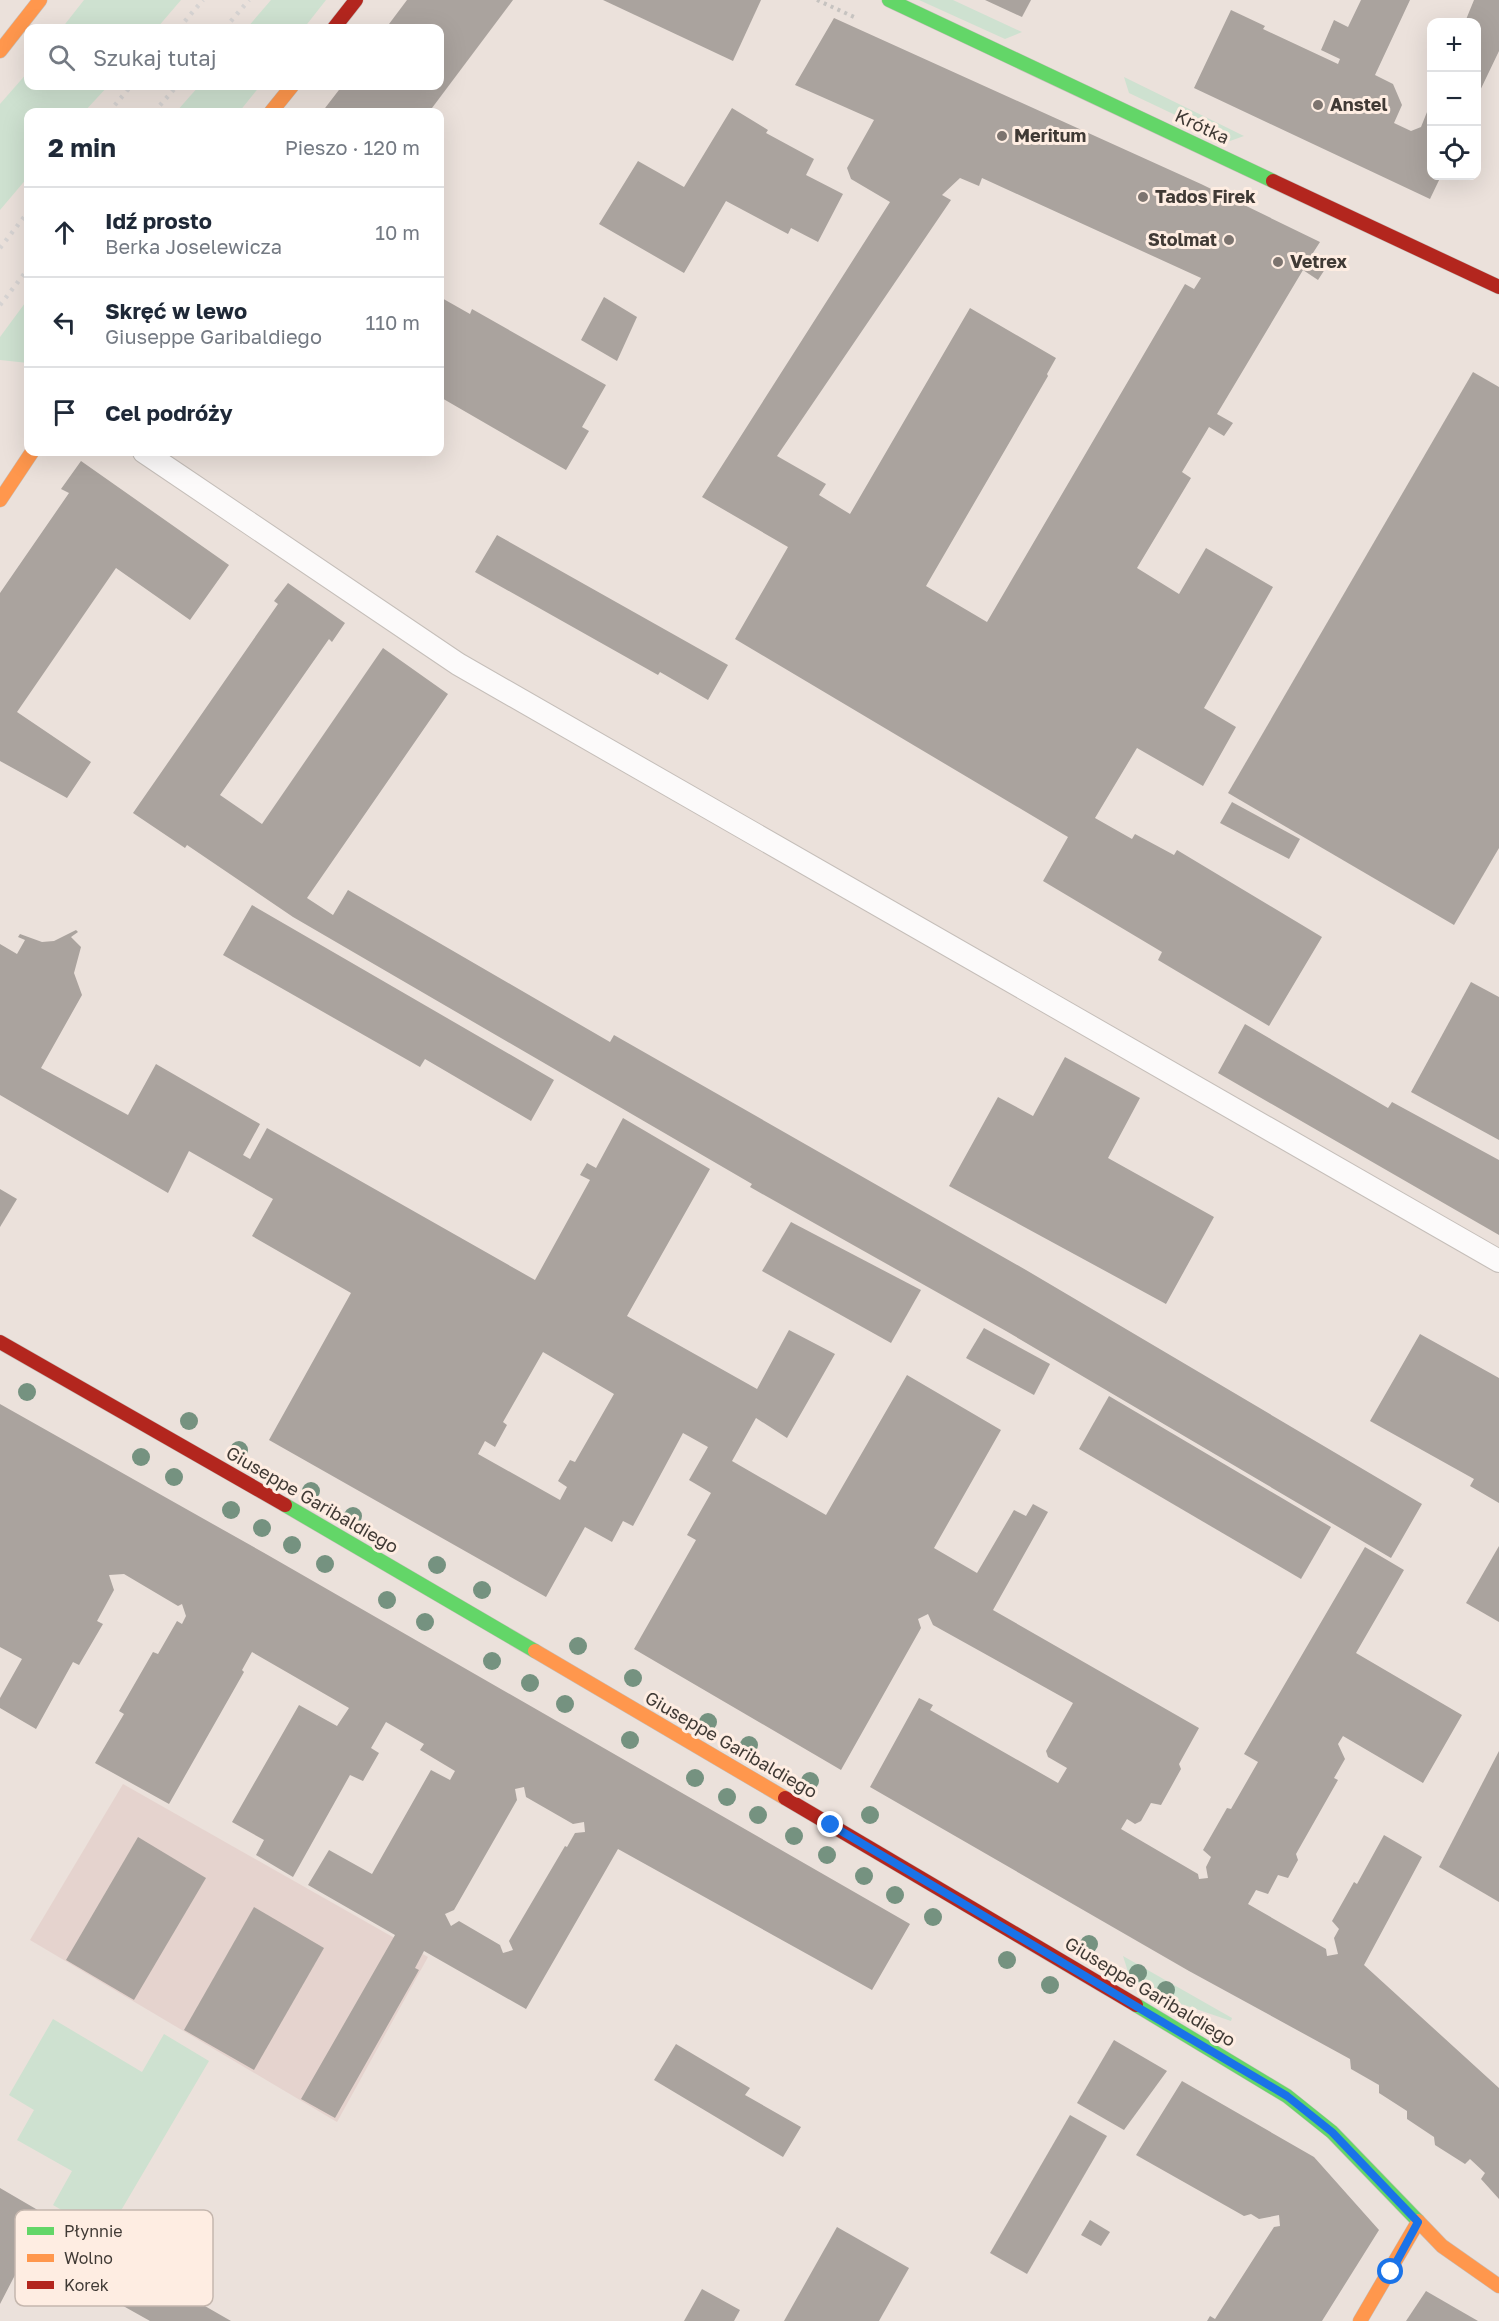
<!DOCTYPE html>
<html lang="pl">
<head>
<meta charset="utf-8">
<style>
	:root { --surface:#fff; --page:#f2f2f3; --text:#1f2937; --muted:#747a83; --line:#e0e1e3 }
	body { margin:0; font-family:"Golos Text",sans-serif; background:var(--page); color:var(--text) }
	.controls { position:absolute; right:18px; top:18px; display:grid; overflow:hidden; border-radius:12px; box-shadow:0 6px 24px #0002 }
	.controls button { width:54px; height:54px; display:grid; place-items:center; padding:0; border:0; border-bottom:2px solid var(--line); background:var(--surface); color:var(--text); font:30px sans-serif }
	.stop { position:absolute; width:18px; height:18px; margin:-14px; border:4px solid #1a73e8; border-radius:50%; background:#fff }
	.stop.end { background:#1a73e8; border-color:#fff; box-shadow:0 2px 6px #0008 }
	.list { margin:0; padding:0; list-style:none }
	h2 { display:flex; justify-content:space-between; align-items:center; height:78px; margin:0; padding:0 24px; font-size:26px }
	h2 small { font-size:20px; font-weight:400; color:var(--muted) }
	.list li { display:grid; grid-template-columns:39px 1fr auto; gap:18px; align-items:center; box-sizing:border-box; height:90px; padding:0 24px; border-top:2px solid var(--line) }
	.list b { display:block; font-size:22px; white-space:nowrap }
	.list p { margin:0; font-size:20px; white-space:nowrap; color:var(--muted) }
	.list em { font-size:20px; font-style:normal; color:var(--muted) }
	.icon { flex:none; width:33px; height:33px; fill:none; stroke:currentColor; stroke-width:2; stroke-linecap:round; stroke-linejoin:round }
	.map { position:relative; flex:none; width:1499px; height:2321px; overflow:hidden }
	.search { position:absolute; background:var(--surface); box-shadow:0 6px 24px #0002; left:24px; top:24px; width:420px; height:66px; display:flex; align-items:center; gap:15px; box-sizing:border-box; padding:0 21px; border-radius:12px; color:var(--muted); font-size:22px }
	.panel { position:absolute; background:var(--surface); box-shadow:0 6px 24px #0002; left:24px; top:108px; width:420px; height:348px; border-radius:12px }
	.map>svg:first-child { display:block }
	.industrial { fill:#e5d3ce }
	.green { fill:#cee1d0 }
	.building { fill:#aaa39e; fill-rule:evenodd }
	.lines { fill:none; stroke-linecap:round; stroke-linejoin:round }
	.lane-casing { stroke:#c5beb9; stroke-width:24 }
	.fast-casing { stroke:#c5beb9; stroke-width:15 }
	.slow-casing { stroke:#c5beb9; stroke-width:15 }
	.jam-casing { stroke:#c5beb9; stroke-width:15 }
	.path { stroke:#c6c3c0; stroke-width:4; stroke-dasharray:3 4.5; stroke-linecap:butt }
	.lane { stroke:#fcfafa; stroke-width:22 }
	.fast { stroke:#63d668; stroke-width:14 }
	.slow { stroke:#ff974d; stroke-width:14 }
	.jam { stroke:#b3261e; stroke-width:14 }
	.rail { stroke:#d6d3d2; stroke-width:4.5; stroke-dasharray:3 6; stroke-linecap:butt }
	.tree { fill:#759280 }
	.route { stroke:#1a73e8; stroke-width:8 }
	.poi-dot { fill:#7c746f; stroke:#feede2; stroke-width:2 }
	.labels { text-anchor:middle; stroke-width:6; stroke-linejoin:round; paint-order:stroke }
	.poi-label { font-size:18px; font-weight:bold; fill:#403a35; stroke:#feede2; text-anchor:start }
	.street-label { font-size:18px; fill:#403a35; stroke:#feede2 }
	.key { fill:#feede2; stroke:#c5b7ae; stroke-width:1.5 }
	.key-label { font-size:16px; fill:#403a35 }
</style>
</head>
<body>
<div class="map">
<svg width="1499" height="2321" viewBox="0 0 1499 2321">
	<rect width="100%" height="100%" fill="#ebe1db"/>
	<!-- industrial -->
	<polygon class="industrial" points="123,1784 428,1957 337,2122 30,1940"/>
	<!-- green -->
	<g class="green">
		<polygon points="84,0 181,0 157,28 62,28"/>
		<polygon points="271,0 326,0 304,28 247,28"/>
		<polygon points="919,0 953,0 1022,32 1005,39"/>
		<polygon points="28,72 28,86 108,86 84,112 28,112 28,177 0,210 0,104"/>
		<polygon points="1124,77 1244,136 1230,141 1129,93"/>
		<polygon points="199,86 260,86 239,112 176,112"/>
		<polygon points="28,299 28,363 0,360 0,337"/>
		<polygon points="1123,1956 1232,2018 1231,2021 1167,1999 1130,1978"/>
		<polygon points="53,2019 142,2072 164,2034 209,2061 106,2236 53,2205 72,2171 17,2140 34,2110 9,2095"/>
	</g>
	<!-- building -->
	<g class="building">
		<polygon points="407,0 513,0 429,112 322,112 342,86 440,86 440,28 386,28"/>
		<polygon points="603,0 761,0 733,61"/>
		<polygon points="985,0 1031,0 1022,17"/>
		<polygon points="1361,0 1410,0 1375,75 1393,84 1402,105 1394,123 1411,131 1421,127 1431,102 1431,176 1441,176 1430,199 1194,88 1231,10 1265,26 1263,29 1338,64 1340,59 1321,50 1334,20 1348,27"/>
		<polygon points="1474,0 1499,0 1499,51 1476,99 1476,22 1465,22"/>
		<path d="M834,18L1201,184L1320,242L1311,256L1327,266L1318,280L1303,270L1217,414L1233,423L1224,436L1209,427L1182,472L1191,478L1137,568L1179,594L1206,548L1273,587L1204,708L1236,727L1203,786L1137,748L1095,818L1132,839L1135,834L1174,855L1177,850L1322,937L1269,1026L1158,960L1162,952L1043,881L1068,837L735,639L788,547L702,497L890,202L851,179L847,168L874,120L795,85ZM960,178L979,186L982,178L1201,278L1194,289L1185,284L987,622L926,586L1048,376L1047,374L1056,358L970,308L850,514L819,495L826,484L777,456L951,200L942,195Z"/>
		<polygon points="732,108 768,130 766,133 814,159 806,175 843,194 818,242 791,228 788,234 726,201 684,273 599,224 638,161 684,187"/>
		<polygon points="440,297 470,314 472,309 606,385 582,427 589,431 566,470 440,397"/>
		<polygon points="604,297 637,317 617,361 581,340"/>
		<polygon points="1473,372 1499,387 1499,848 1454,925 1228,793"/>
		<polygon points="81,461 229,565 190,620 116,568 17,712 91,762 67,798 0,761 0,593 69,493 61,489"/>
		<polygon points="497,535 728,665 708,700 660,672 658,675 475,572"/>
		<polygon points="288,583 345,623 332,642 329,639 220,795 262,824 383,648 448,694 307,898 333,915 348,890 610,1042 614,1035 1026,1270 1422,1504 1391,1558 1006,1331 750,1187 752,1184 293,917 187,845 185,848 133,813 278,604 274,601"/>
		<polygon points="1232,802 1300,839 1289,859 1220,823"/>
		<polygon points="252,905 554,1080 531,1121 425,1059 420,1067 223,955"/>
		<path d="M76,930L78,932L71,937L81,947L74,973L82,995L41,1068L128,1115L156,1064L260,1124L243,1155L250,1159L267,1128L535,1280L590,1180L580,1175L587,1163L596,1168L623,1118L710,1169L627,1316L757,1389L789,1330L835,1354L787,1438L756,1418L732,1461L826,1515L907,1375L1001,1430L934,1548L977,1573L1014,1510L1026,1516L1033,1504L1048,1512L993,1610L1199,1728L1179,1764L1181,1769L1161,1805L1151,1803L1141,1821L1135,1824L1127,1819L1121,1829L1198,1874L1199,1879L1208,1878L1206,1867L1211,1857L1203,1850L1227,1808L1231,1809L1258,1762L1244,1754L1365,1547L1404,1570L1356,1653L1462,1715L1423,1783L1343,1736L1338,1744L1345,1759L1334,1778L1338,1780L1296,1854L1298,1860L1288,1878L1278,1875L1268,1894L1256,1890L1248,1904L1326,1949L1327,1956L1338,1954L1334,1938L1339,1929L1332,1921L1354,1882L1357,1884L1384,1835L1422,1857L1364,1965L1499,2088V2199L1481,2179L1485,2173L1470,2159L1465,2164L1435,2145L1434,2137L1407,2119V2111L1379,2093V2085L1351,2069L1350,2059L1189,1971L870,1787L919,1698L933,1705L930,1710L1058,1783L1067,1768L1048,1757L1046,1751L1073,1703L933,1625L928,1614L918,1619L921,1628L841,1770L634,1649L696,1540L687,1535L711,1493L689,1480L708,1447L683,1433L633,1526L623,1521L612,1542L585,1527L546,1597L269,1440L351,1293L252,1236L273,1199L189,1151L168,1193L0,1095V944L17,954L25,940L18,937L20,934L42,942L54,941ZM543,1352L614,1394L575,1462L570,1460L558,1481L567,1487L560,1500L478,1454L485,1441L495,1447L507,1425L503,1422Z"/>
		<polygon points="1471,982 1499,997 1499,1140 1411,1092"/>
		<polygon points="1245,1024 1388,1108 1392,1102 1499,1160 1499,1235 1218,1073"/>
		<polygon points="1065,1057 1140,1098 1108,1158 1214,1217 1166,1304 949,1186 998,1097 1033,1116"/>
		<polygon points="0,1189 17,1199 0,1227"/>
		<polygon points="791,1222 921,1290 891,1343 762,1271"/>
		<polygon points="984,1328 1050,1364 1034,1395 966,1358"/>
		<polygon points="1420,1334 1499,1378 1499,1503 1470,1486 1474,1479 1370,1421"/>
		<polygon points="1109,1396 1331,1527 1301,1579 1079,1449"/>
		<path d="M0,1404L266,1554L910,1924L872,1990L618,1849L526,2009L424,1951L415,1968L419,1970L335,2118L301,2099L395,1935L308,1885L329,1850L372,1874L431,1770L450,1780L455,1771L420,1750L424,1744L386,1722L371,1748L379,1753L363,1781L350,1775L293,1877L256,1855L264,1840L232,1822L299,1705L337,1726L349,1708L252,1652L242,1670L244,1672L169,1804L95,1763L124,1714L119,1711L153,1652L158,1654L177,1621L182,1624L186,1616L182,1604L178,1606L124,1574L109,1575L114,1590L97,1621L103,1624L79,1665L73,1662L36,1729L0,1708V1698L22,1659L0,1647ZM524,1787L526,1797L573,1824L584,1822L585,1832L575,1833L567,1847L565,1846L509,1941L513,1950L503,1953L500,1945L459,1921L451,1926L445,1914L454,1910L517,1800L515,1789Z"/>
		<polygon points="1499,1546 1499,1622 1466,1603"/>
		<polygon points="1499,1751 1499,1902 1439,1867"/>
		<polygon points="138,1837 206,1878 134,2000 66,1960"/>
		<polygon points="254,1907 324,1948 254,2070 184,2030"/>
		<polygon points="1114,2040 1167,2071 1124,2130 1077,2103"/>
		<polygon points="676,2044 750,2088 745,2095 801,2127 783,2157 654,2080"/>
		<polygon points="1182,2081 1314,2157 1379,2230 1322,2321 1207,2321 1210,2316 1215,2319 1274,2227 1280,2226 1279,2215 1259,2219 1251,2214 1244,2216 1136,2155"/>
		<polygon points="1070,2115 1107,2136 1027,2274 990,2253"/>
		<polygon points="0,2188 48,2216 231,2321 150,2321 27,2252 0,2304"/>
		<polygon points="1090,2220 1110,2232 1101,2246 1081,2235"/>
		<polygon points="837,2227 909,2268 879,2321 784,2321"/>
		<polygon points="702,2289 740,2310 734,2321 684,2321"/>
		<polygon points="1426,2291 1478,2321 1406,2321"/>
	</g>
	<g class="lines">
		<!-- lane casing -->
		<g class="lane-casing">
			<polyline id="lane" points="144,452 458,664 1499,1261"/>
		</g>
		<!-- fast casing -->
		<g class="fast-casing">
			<g id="fast">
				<polyline points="889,0 1273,181"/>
				<polyline points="285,1505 535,1651"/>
				<polyline points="1136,2005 1287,2096 1332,2132 1418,2221"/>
			</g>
		</g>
		<!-- slow casing -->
		<g class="slow-casing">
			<g id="slow">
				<polyline points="0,51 40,0"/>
				<polyline points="271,112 292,86"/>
				<polyline points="0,500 32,452"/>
				<polyline points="535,1651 785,1798"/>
				<polyline points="1418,2221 1442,2246 1499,2286"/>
				<polyline points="1360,2321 1418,2222"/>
			</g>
		</g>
		<!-- jam casing -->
		<g class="jam-casing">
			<g id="jam">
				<polyline points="334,28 356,0"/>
				<polyline points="1273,181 1499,287"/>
				<polyline points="0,1342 285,1505"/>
				<polyline points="785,1798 1136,2005"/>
			</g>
		</g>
		<!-- path -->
		<polyline class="path" points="817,0 854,17"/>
		<!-- lane -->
		<use href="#lane" class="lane"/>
		<!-- fast -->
		<use href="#fast" class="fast"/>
		<!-- slow -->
		<use href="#slow" class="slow"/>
		<!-- jam -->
		<use href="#jam" class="jam"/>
		<!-- rail -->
		<g class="rail">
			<polyline points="179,28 203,0"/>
			<polyline points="225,28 249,0"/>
			<polyline points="109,112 131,86"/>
			<polyline points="154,112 177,86"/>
			<polyline points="0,248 28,212"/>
			<polyline points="0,305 28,269"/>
		</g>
	</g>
	<!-- trees -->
	<g class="tree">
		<circle cx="27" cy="1392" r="9"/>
		<circle cx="189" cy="1421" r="9"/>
		<circle cx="239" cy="1450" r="9"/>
		<circle cx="141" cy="1457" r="9"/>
		<circle cx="174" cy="1477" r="9"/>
		<circle cx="311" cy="1491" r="9"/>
		<circle cx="231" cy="1510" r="9"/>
		<circle cx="353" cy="1516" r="9"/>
		<circle cx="262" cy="1528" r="9"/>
		<circle cx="292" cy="1545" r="9"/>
		<circle cx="325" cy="1564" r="9"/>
		<circle cx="437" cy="1565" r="9"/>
		<circle cx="482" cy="1590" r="9"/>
		<circle cx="387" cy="1600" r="9"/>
		<circle cx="425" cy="1622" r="9"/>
		<circle cx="578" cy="1646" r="9"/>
		<circle cx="492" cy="1661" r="9"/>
		<circle cx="633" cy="1678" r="9"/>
		<circle cx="530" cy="1683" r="9"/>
		<circle cx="565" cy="1704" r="9"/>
		<circle cx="708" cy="1722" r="9"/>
		<circle cx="630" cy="1740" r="9"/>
		<circle cx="749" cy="1745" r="9"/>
		<circle cx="695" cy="1778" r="9"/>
		<circle cx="810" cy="1781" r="9"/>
		<circle cx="727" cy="1797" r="9"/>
		<circle cx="758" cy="1815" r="9"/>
		<circle cx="870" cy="1815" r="9"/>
		<circle cx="794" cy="1836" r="9"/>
		<circle cx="827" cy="1855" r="9"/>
		<circle cx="864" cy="1876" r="9"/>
		<circle cx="895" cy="1895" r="9"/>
		<circle cx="933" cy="1917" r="9"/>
		<circle cx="1089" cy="1944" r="9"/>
		<circle cx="1007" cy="1960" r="9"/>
		<circle cx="1138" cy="1973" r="9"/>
		<circle cx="1050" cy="1985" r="9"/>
		<circle cx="1166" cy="1990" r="9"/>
	</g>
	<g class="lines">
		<!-- route -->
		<polyline class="route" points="831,1825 1287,2096 1332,2132 1418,2222 1391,2272"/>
	</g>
	<!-- markers -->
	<g class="poi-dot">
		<circle cx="1318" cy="105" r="6"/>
		<circle cx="1002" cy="136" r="6"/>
		<circle cx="1143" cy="197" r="6"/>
		<circle cx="1229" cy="240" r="6"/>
		<circle cx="1278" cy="262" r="6"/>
	</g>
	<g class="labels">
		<!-- poi labels -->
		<g class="poi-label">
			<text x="1330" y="111">Anstel</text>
			<text x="1014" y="142">Meritum</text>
			<text x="1155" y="203">Tados Firek</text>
			<text x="1217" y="246" text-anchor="end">Stolmat</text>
			<text x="1290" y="268">Vetrex</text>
		</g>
		<!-- street labels -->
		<g class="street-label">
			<text transform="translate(1202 127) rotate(25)" y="6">Krótka</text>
			<text transform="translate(312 1500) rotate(30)" y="6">Giuseppe Garibaldiego</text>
			<text transform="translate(731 1745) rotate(30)" y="6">Giuseppe Garibaldiego</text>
			<text transform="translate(1150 1992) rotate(31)" y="6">Giuseppe Garibaldiego</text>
		</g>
	</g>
	<!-- legend -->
	<rect x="15" y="2210" width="198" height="96" rx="9" class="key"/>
	<rect x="27" y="2227" width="27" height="8" fill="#63d668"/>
	<rect x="27" y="2254" width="27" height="8" fill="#ff974d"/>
	<rect x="27" y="2281" width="27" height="8" fill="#b3261e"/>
	<g class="key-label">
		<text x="64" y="2237">Płynnie</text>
		<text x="64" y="2264">Wolno</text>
		<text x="64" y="2291">Korek</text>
	</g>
</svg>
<div class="controls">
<button>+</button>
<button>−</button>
<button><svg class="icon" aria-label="locate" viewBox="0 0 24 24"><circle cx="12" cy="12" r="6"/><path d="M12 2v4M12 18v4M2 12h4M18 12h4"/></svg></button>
</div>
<div class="stop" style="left:1391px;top:2272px"></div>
<div class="stop end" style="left:831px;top:1825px"></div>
<div class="search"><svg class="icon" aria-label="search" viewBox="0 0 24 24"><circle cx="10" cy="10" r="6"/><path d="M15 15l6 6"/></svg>Szukaj tutaj</div>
<section class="panel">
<h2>2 min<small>Pieszo · 120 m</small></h2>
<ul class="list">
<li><svg class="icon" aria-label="ahead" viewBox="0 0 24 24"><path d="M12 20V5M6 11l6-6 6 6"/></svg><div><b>Idź prosto</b><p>Berka Joselewicza</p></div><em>10 m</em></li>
<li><svg class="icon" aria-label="left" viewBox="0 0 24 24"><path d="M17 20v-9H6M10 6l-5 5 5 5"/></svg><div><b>Skręć w lewo</b><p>Giuseppe Garibaldiego</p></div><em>110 m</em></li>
<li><svg class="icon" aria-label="arrive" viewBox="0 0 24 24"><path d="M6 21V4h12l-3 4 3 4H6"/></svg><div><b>Cel podróży</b></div></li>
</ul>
</section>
</div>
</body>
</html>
